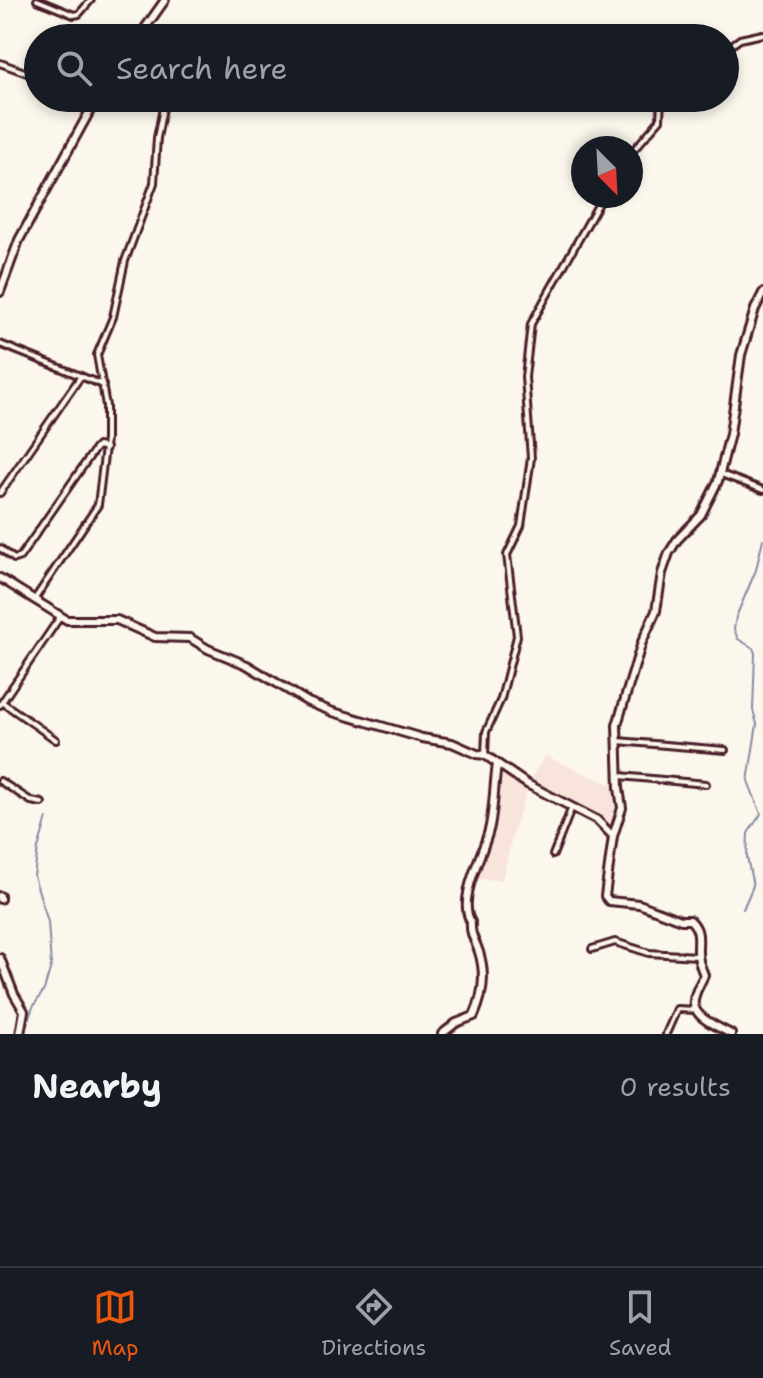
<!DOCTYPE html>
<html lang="en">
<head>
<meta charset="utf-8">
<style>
	:root { --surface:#171b24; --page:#242831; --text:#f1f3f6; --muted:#9ea1a6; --line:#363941; --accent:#ea580c }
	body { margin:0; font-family:"Shantell Sans",sans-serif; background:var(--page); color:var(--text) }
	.compass { position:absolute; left:571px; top:136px; width:72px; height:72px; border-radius:50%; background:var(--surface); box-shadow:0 4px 12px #0003; rotate:156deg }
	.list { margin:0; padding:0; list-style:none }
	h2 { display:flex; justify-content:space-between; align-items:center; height:104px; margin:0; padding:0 32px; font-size:34px }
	h2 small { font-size:26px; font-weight:400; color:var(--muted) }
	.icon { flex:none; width:44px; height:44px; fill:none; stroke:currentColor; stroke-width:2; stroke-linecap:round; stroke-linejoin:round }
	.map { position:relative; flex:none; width:763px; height:1034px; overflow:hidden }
	.search { position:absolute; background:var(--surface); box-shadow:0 4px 12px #0003; left:24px; right:24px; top:24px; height:88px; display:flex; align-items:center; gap:20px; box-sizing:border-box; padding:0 28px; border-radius:44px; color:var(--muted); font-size:30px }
	.sheet { height:232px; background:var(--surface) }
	nav { display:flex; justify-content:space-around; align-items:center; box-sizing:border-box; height:112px; border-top:2px solid var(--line); background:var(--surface); font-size:22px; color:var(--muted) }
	nav a { display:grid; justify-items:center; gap:4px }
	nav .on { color:var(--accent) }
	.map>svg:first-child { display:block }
	.built { fill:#f9e4db }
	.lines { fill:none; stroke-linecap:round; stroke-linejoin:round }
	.stream { stroke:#878aa5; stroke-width:2 }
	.street-casing { stroke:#4a1f2b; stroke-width:10 }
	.secondary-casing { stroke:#4a1f2b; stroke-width:12 }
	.street { stroke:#fbf7ec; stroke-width:4 }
	.secondary { stroke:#fbf7ec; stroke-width:6 }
</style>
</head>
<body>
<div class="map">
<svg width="763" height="1034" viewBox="0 0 763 1034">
	<rect width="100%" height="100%" fill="#fbf7ec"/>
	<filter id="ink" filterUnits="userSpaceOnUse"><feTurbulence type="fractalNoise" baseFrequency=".0125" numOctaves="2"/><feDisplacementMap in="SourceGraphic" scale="16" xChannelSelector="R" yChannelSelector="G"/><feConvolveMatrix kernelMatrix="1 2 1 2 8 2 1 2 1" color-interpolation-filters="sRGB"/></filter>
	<g filter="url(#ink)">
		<!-- built -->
		<polygon class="built" points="545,756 619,788 621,799 613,836 607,829 529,785 514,829 502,880 472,879 485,840 497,764 527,784"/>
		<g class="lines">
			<!-- stream -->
			<g class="stream">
				<polyline points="743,909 753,886 747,857 748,833 761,814 748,781 757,724 753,710 755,653 753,648 738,639 734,629 736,617 756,570 763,539"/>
				<polyline points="23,1034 33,1007 44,990 51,966 48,922 34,876 38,848 47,818"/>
			</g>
			<!-- street casing -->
			<g class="street-casing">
				<g id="street">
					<polyline points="37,0 74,15 79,14 91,0"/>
					<polyline points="725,50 740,39 763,34"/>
					<polyline points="0,63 38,77"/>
					<polyline points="631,153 660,120 661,98"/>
					<polyline points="0,344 103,385"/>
					<polyline points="721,474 763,490"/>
					<polyline points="0,493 81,376"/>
					<polyline points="0,548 14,559 20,557 95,449 98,446 106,448"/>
					<polyline points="34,600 98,505 106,439 106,406 97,355 113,317 125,261 154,183 157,138 163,108 157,98"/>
					<polyline points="2,702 56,740"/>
					<polyline points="0,705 60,617"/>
					<polyline points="618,741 725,750"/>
					<polyline points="485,755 486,732 501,699 517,636 507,555 521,526 531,458 525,377 531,324 603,196"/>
					<polyline points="620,776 706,784"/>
					<polyline points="0,781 31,801 42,803"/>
					<polyline points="553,855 572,807"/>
					<polyline points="592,949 615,942 649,953 697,956"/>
					<polyline points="666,1034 677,1009 695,1010"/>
				</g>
			</g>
			<!-- secondary casing -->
			<g class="secondary-casing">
				<g id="secondary">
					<polyline points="138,38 165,0"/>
					<polyline points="0,292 19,240 97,98"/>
					<polyline points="0,578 67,620 117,620 155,637 190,638 208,649 247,665 308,702 333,712 422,738 452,743 477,754 485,755 527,784 597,820 613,836"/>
					<polyline points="0,896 0,899"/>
					<polyline points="0,958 14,994 24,1011 20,1034"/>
					<path d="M442,1034L456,1023L474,1016C483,996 486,974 479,952C475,940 470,935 471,922C456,898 485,852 490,826C494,806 494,784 497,764"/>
					<path d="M731,1034C719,1027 691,1017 694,1000C695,991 701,983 704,975C702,970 700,965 699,961C695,945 704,933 690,920H681L639,904L609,901L605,896L613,836L622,808L619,788L617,725L642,642L656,611L662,573L669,553L677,540L701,515L718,481L730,434L741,355L755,309L763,293"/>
				</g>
			</g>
			<!-- street -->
			<use href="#street" class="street"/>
			<!-- secondary -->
			<use href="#secondary" class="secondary"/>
		</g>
	</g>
</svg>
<svg class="compass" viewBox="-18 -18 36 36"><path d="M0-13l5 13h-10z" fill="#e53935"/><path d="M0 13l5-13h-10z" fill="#9ea1a6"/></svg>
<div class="search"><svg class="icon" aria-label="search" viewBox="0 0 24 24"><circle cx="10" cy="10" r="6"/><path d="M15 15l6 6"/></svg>Search here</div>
</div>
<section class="sheet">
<h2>Nearby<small>0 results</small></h2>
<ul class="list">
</ul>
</section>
<nav>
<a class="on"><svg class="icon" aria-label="map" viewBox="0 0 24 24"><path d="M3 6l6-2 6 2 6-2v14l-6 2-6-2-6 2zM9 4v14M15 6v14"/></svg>Map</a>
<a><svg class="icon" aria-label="directions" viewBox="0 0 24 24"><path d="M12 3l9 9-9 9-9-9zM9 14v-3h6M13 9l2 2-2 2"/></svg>Directions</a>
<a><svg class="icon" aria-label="saved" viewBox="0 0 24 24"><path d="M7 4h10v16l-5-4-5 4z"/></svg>Saved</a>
</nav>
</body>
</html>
